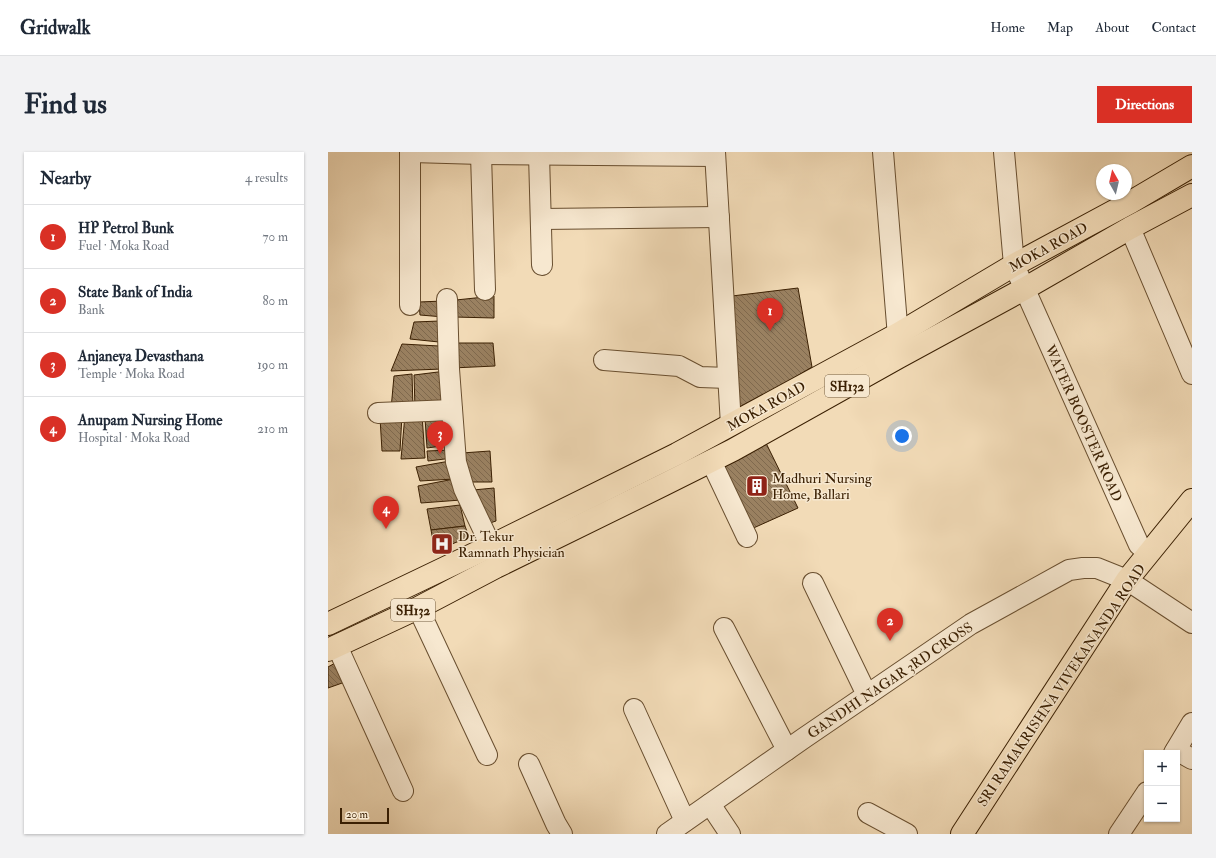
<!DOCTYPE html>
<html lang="en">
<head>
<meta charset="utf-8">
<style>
	:root { --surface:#fff; --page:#f2f2f3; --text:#1f2937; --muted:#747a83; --line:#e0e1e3; --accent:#d93025 }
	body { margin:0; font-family:"IM FELL Double Pica",serif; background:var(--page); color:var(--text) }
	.controls { position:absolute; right:12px; bottom:12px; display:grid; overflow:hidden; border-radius:0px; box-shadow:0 1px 3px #0004 }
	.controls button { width:36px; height:36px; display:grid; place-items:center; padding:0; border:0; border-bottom:1px solid var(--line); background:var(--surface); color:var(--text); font:20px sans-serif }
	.compass { position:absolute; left:768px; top:12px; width:36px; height:36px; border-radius:50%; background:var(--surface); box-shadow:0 1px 3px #0004; rotate:352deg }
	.scale { position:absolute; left:12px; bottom:10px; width:49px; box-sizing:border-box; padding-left:4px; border:2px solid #3b2003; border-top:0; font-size:11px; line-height:14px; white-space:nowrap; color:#3b2003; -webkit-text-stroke:3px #f7e8d0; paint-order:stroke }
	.you { position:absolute; left:574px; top:284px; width:14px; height:14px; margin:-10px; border:3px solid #fff; border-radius:50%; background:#1a73e8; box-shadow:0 0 0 6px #1a73e833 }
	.badge { display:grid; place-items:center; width:26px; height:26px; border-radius:50%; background:var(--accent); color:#fff; font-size:13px; font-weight:700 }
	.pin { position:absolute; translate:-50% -33px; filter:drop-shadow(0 1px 2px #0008) }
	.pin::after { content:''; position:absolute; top:21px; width:14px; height:12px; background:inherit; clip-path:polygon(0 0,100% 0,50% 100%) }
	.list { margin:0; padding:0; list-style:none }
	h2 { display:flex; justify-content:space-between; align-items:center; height:52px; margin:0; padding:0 16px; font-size:17px }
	h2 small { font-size:13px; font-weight:400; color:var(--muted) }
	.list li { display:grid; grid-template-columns:26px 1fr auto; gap:12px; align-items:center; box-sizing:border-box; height:64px; padding:0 16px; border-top:1px solid var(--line) }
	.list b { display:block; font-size:15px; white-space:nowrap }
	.list p { margin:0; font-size:13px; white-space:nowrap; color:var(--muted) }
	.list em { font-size:13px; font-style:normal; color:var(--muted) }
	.map { position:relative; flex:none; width:864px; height:682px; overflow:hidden; border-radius:0px }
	header { display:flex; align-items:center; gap:24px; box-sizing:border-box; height:56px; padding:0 20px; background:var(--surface); border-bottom:1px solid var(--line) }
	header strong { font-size:19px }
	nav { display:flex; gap:22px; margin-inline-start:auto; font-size:14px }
	.intro { display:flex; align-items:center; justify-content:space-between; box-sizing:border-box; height:96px; padding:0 24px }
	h1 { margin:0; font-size:28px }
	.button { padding:10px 18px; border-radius:0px; background:var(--accent); color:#fff; font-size:14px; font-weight:700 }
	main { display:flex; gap:24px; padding:0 24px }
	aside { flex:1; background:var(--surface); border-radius:0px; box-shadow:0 1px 3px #0004 }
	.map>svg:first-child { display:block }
	.building { fill:url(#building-back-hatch); stroke:#3b2003 }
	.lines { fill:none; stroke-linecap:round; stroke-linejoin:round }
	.minor-casing { stroke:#694f30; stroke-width:22 }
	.major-casing { stroke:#3b2003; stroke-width:24 }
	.minor { stroke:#f7e8d0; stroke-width:20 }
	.major { stroke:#f2dbb7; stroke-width:22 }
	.labels { text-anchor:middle; stroke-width:3; stroke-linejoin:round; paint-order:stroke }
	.shield { fill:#f7e8d0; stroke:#735c40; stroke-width:1 }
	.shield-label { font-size:13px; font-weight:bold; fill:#3b2003 }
	.street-label { font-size:14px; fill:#3b2003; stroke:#f7e8d0 }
	.poi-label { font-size:14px; fill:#3b2003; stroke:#f7e8d0; text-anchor:start }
</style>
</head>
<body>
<header>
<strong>Gridwalk</strong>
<nav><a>Home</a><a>Map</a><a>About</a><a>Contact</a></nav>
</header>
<div class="intro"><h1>Find us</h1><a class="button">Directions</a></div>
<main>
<aside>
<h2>Nearby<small>4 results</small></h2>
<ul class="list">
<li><span class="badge">1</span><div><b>HP Petrol Bunk</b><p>Fuel · Moka Road</p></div><em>70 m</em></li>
<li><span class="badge">2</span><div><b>State Bank of India</b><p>Bank</p></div><em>80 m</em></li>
<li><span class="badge">3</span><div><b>Anjaneya Devasthana</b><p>Temple · Moka Road</p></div><em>190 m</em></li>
<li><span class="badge">4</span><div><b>Anupam Nursing Home</b><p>Hospital · Moka Road</p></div><em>210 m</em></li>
</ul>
</aside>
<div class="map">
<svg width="864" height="682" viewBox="0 0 864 682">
	<defs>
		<pattern id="building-back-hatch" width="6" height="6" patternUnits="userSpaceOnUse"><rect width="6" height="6" fill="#9a8161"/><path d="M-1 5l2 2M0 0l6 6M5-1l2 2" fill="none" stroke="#7f694e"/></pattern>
	</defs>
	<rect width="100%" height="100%" fill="#f2dbb7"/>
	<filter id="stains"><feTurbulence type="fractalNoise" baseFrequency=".005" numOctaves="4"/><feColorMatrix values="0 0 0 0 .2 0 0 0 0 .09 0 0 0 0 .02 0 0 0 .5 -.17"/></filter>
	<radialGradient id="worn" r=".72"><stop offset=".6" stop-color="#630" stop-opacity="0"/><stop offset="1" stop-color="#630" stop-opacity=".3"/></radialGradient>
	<!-- building -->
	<g class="building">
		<polygon points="470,136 484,215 410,260 404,144"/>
		<polygon points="166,144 166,166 126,165 128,148"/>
		<polygon points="115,149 116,165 92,163 91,150"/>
		<polygon points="112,169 111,190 82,187 86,170"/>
		<polygon points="123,191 165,191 167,214 124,216"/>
		<polygon points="74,192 111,194 114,217 63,219"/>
		<polygon points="118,219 120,255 87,256 86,223"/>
		<polygon points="84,222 85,256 63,257 66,224"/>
		<polygon points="74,263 72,299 54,299 52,266"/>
		<polygon points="77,263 94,263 97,306 73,307"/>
		<polygon points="119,264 121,293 99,296 97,266"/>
		<polygon points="436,287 470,356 421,378 389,311"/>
		<polygon points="123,298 125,306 100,309 99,299"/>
		<polygon points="162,299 164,330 140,330 134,301"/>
		<polygon points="122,309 126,327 92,329 88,315"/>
		<polygon points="126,327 133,348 93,351 90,334"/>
		<polygon points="166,336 168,369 162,371 145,338"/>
		<polygon points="132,353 137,374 103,378 99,357"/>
		<polygon points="137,374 141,385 107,399 103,378"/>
		<polygon points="9,510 17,530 0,536 0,515"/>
	</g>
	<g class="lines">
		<!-- minor casing -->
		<g class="minor-casing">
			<g id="minor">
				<polyline points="82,0 82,153"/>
				<polyline points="84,0 153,2 387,4"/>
				<polyline points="387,0 403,273"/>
				<polyline points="555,0 571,197"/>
				<polyline points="676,0 686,113 811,393 822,400"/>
				<polyline points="153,2 157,138"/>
				<polyline points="211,2 214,113"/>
				<polyline points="213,67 391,65"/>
				<polyline points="802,76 864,222"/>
				<polyline points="119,147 121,217 128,310 136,337 163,394"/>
				<polyline points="276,208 351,214 372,225 400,226"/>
				<polyline points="50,261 124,258"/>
				<polyline points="383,309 419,385"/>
				<polyline points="485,431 539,543"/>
				<polyline points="90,456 159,603"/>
				<polyline points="396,476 459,598"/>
				<polyline points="9,494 75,639"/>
				<polyline points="306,557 357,669"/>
				<polyline points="848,598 864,607"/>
				<polyline points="846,601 864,571"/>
				<polyline points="201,612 228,672 234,682"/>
				<polyline points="382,652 402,682"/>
				<polyline points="540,661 579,682"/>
				<polyline points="339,682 476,586 643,472 741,418 755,416 769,416 799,428 864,471"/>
				<polyline points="791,682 819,640"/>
			</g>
		</g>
		<!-- major casing -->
		<g class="major-casing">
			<g id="major">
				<polyline points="0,472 163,394 349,302 570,182 686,113 803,50 864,14"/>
				<polyline points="0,498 90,456 168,415 335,333 405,298 571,205 696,137 802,76 864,43"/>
				<polyline points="634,682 799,428 864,348"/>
			</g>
		</g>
		<!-- minor -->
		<use href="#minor" class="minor"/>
		<!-- major -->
		<use href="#major" class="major"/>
	</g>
	<!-- icons -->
	<defs>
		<g id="building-square" transform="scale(1.15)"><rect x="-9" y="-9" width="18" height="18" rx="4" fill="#8f2418" stroke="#f7e8d0"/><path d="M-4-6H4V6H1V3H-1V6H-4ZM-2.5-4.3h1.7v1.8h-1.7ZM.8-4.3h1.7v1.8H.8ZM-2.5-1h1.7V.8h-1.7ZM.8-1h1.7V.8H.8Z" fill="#fff"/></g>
		<g id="hospital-square" transform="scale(1.15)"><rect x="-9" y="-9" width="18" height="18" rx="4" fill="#8f2418" stroke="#f7e8d0"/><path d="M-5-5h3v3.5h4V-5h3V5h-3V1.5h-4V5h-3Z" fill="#fff"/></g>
	</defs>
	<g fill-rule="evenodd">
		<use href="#building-square" x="429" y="334"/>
		<use href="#hospital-square" x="114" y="392"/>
	</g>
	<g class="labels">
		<!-- shield labels -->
		<g class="shield">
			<rect x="497" y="223" width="44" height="22" rx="3"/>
			<rect x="63" y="447" width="44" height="22" rx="3"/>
		</g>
		<g class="shield-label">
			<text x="519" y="239">SH132</text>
			<text x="85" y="463">SH132</text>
		</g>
		<!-- street labels -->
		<g class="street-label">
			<text transform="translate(720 95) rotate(-29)" y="5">MOKA ROAD</text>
			<text transform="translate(438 254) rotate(-29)" y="5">MOKA ROAD</text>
			<text transform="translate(756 271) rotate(66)" y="5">WATER BOOSTER ROAD</text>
			<text transform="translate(562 528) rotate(-34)" y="5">GANDHI NAGAR 3RD CROSS</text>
			<text transform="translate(733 533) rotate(-56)" y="5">SRI RAMAKRISHNA VIVEKANANDA ROAD</text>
		</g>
		<!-- poi labels -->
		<g class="poi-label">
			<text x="444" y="331">Madhuri Nursing<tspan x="444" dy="16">Home, Ballari</tspan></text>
			<text x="130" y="389">Dr. Tekur<tspan x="130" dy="16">Ramnath Physician</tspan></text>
		</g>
	</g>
	<rect width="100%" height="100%" filter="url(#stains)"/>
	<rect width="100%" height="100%" fill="url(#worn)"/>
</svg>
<div class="controls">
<button>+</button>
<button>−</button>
</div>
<svg class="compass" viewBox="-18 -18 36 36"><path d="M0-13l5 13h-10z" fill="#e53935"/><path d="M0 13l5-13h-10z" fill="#747a83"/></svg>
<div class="scale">20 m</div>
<div class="you"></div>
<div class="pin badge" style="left:442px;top:179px">1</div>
<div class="pin badge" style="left:562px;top:489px">2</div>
<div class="pin badge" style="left:112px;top:302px">3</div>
<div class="pin badge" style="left:58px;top:377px">4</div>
</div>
</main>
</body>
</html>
